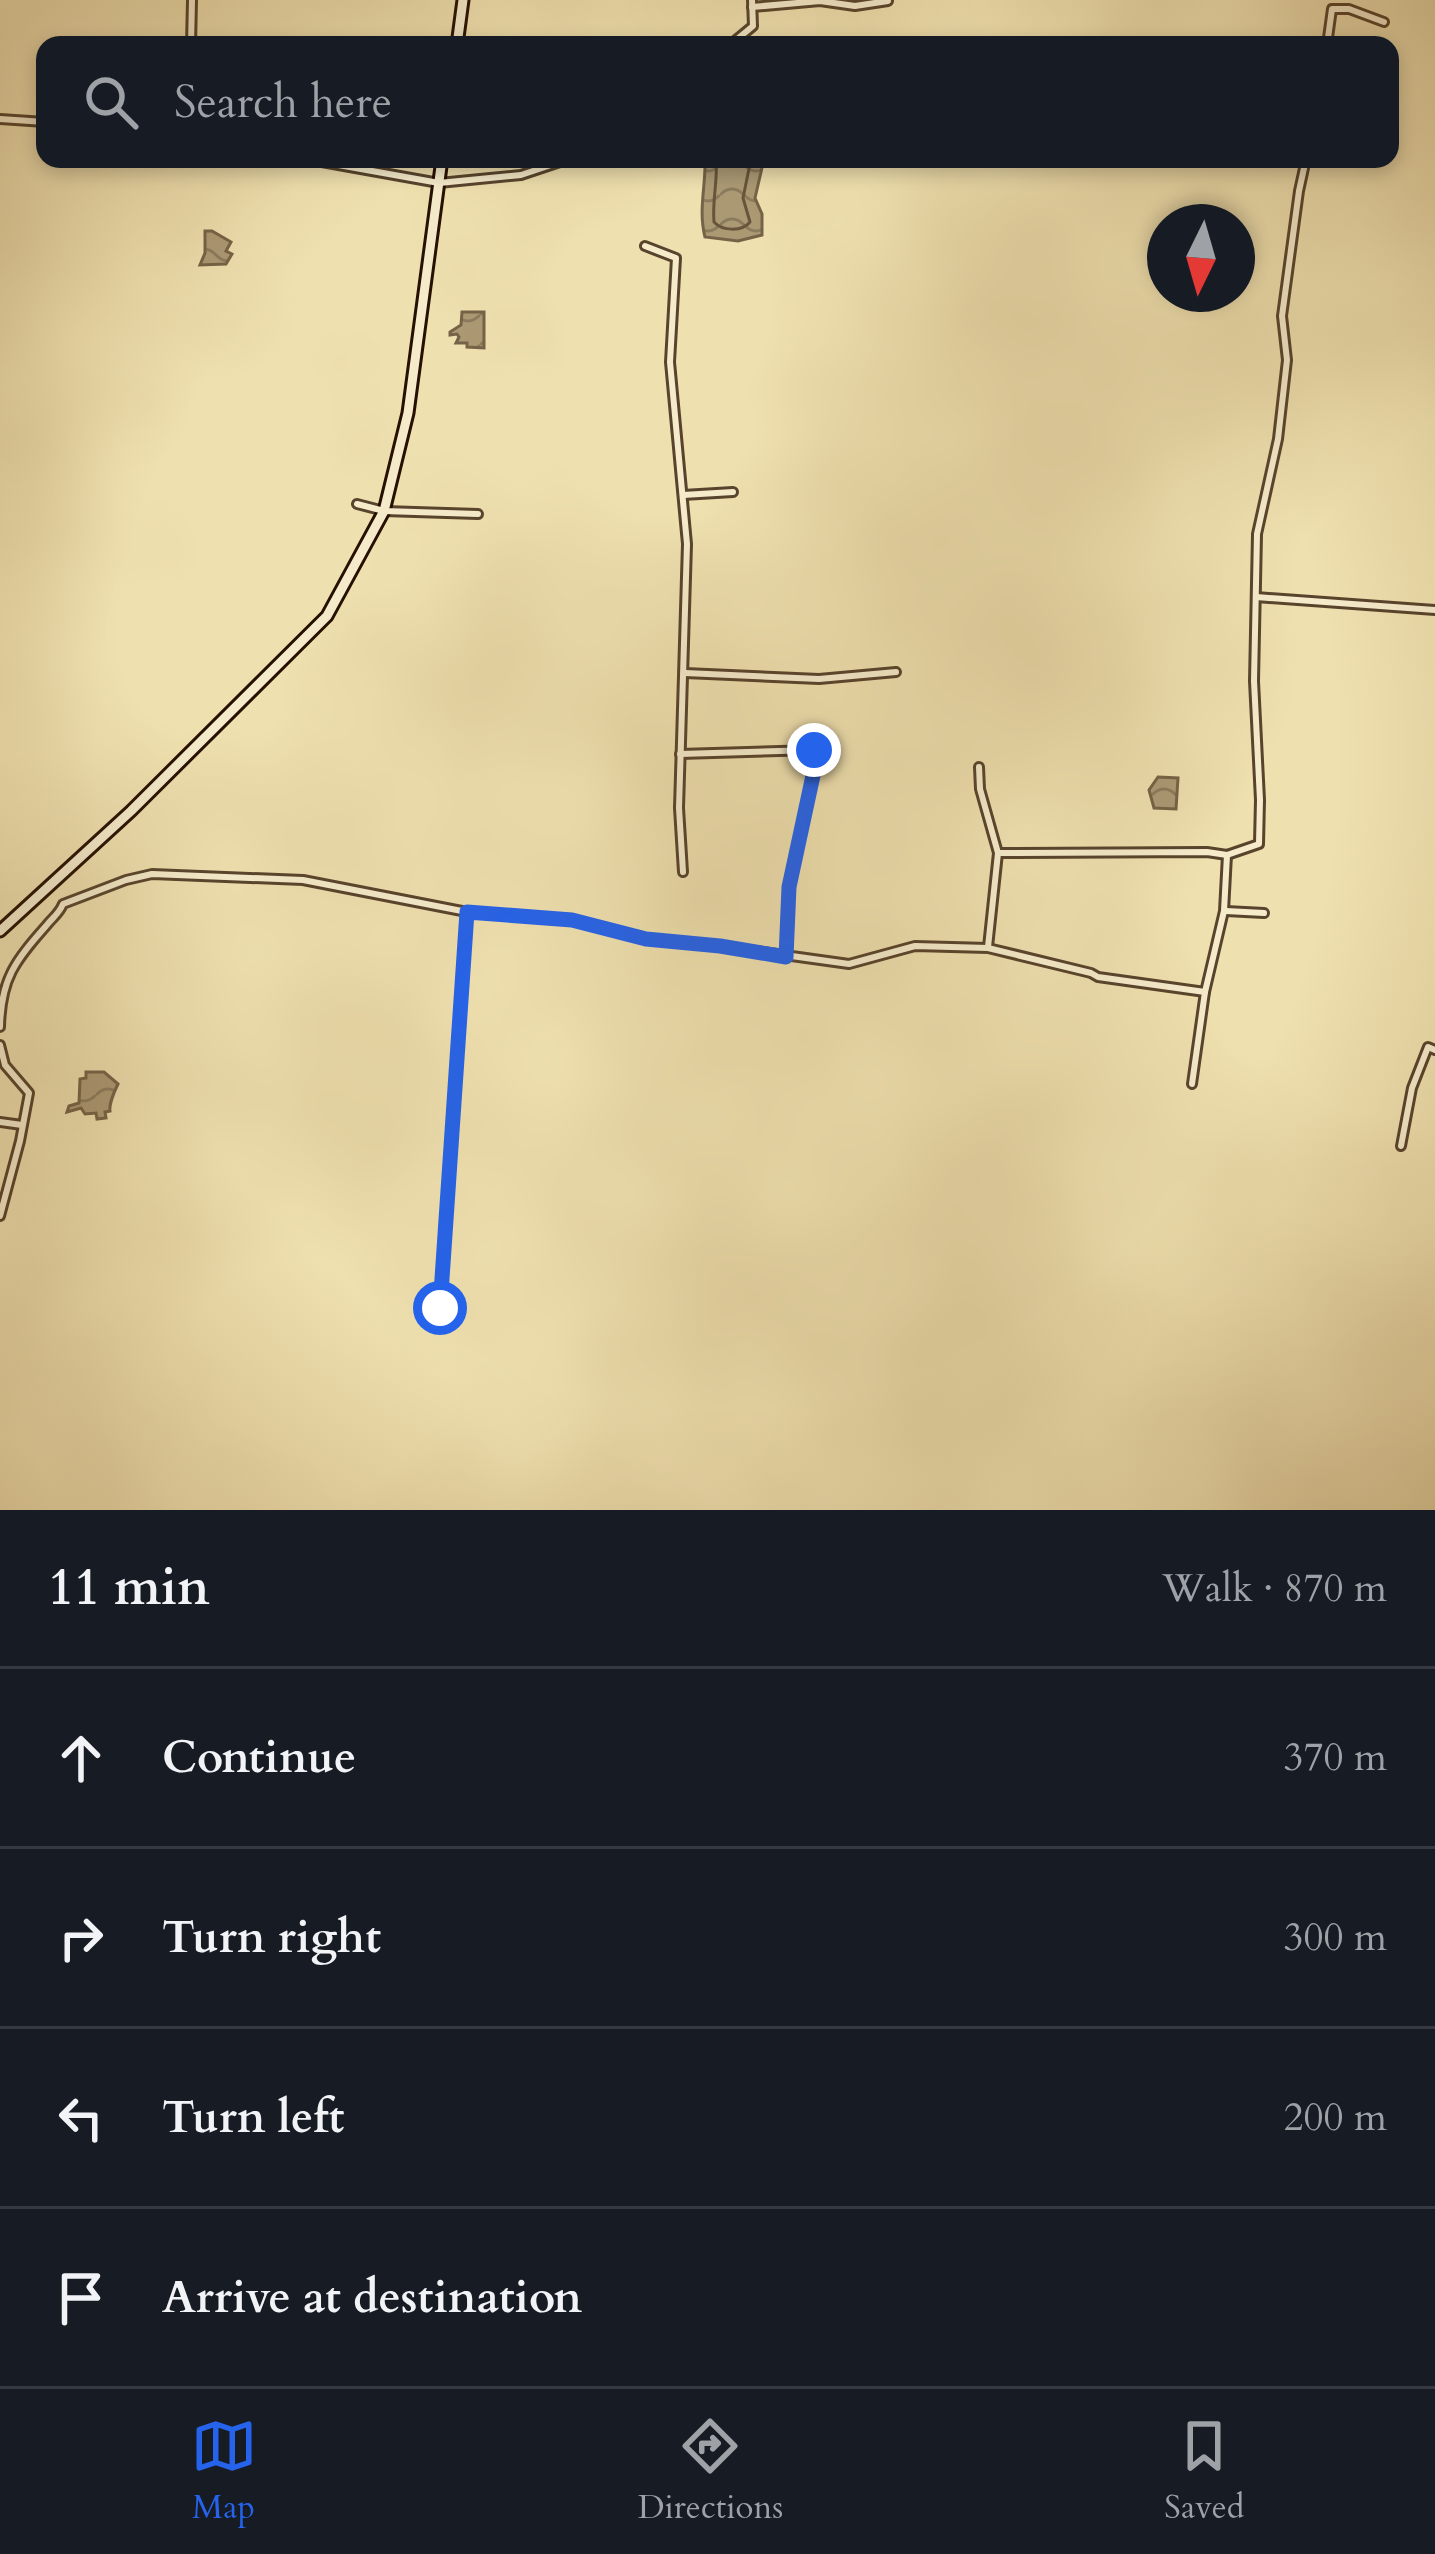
<!DOCTYPE html>
<html lang="en">
<head>
<meta charset="utf-8">
<style>
	:root { --surface:#171b24; --page:#20242c; --text:#f1f3f6; --muted:#9ea1a6; --line:#363941; --accent:#2563eb }
	body { margin:0; font-family:Cardo,serif; background:var(--page); color:var(--text) }
	.compass { position:absolute; left:1147px; top:204px; width:108px; height:108px; border-radius:50%; background:var(--surface); box-shadow:0 6px 18px #0003; rotate:185deg }
	.stop { position:absolute; width:36px; height:36px; margin:-27px; border:9px solid #2563eb; border-radius:50%; background:#fff }
	.stop.end { background:#2563eb; border-color:#fff; box-shadow:0 3px 12px #0008 }
	.list { margin:0; padding:0; list-style:none }
	h2 { display:flex; justify-content:space-between; align-items:center; height:156px; margin:0; padding:0 48px; font-size:51px }
	h2 small { font-size:39px; font-weight:400; color:var(--muted) }
	.list li { display:grid; grid-template-columns:78px 1fr auto; gap:36px; align-items:center; box-sizing:border-box; height:180px; padding:0 48px; border-top:3px solid var(--line) }
	.list b { display:block; font-size:45px; white-space:nowrap }
	.list em { font-size:39px; font-style:normal; color:var(--muted) }
	.icon { flex:none; width:66px; height:66px; fill:none; stroke:currentColor; stroke-width:2; stroke-linecap:round; stroke-linejoin:round }
	.map { position:relative; flex:none; width:1435px; height:1510px; overflow:hidden }
	.search { position:absolute; background:var(--surface); box-shadow:0 6px 18px #0003; left:36px; right:36px; top:36px; height:132px; display:flex; align-items:center; gap:30px; box-sizing:border-box; padding:0 42px; border-radius:24px; color:var(--muted); font-size:45px }
	.sheet { height:876px; background:var(--surface) }
	nav { display:flex; justify-content:space-around; align-items:center; box-sizing:border-box; height:168px; border-top:3px solid var(--line); background:var(--surface); font-size:33px; color:var(--muted) }
	nav a { display:grid; justify-items:center; gap:6px }
	nav .on { color:var(--accent) }
	.map>svg:first-child { display:block }
	.water { fill:url(#water-waves); stroke:#766246; stroke-width:3 }
	.lines { fill:none; stroke-linecap:round; stroke-linejoin:round }
	.shore { stroke:#68543a; stroke-width:3 }
	.street-casing { stroke:#58442c; stroke-width:12 }
	.secondary-casing { stroke:#261000; stroke-width:15 }
	.street { stroke:#f5ebcb; stroke-width:6 }
	.secondary { stroke:#f5ebcb; stroke-width:9 }
	.route { stroke:#2563eb; stroke-width:15 }
</style>
</head>
<body>
<div class="map">
<svg width="1435" height="1510" viewBox="0 0 1435 1510">
	<defs>
		<pattern id="water-waves" width="16" height="10" patternUnits="userSpaceOnUse" patternTransform="scale(3)"><rect width="16" height="10" fill="#ab9974"/><path d="M0 5q4-4 8 0t8 0" fill="none" stroke="#8b7b5d"/></pattern>
	</defs>
	<rect width="100%" height="100%" fill="#efe0af"/>
	<filter id="stains"><feTurbulence type="fractalNoise" baseFrequency=".00167" numOctaves="4"/><feColorMatrix values="0 0 0 0 .2 0 0 0 0 .09 0 0 0 0 .02 0 0 0 .5 -.17"/></filter>
	<radialGradient id="worn" r=".72"><stop offset=".6" stop-color="#630" stop-opacity="0"/><stop offset="1" stop-color="#630" stop-opacity=".3"/></radialGradient>
	<!-- water -->
	<g class="water">
		<path d="M705,159H764L755,198L762,214V235L738,241L705,237C698,210 706,186 705,159Z"/>
		<polygon points="205,231 212,231 231,242 226,251 232,254 226,264 200,265 205,253"/>
		<polygon points="462,312 484,312 484,348 467,347 467,343 456,343 459,337 457,334 450,335 450,332 461,325"/>
		<polygon points="1158,777 1178,778 1176,809 1154,808 1149,790"/>
		<path d="M86,1072H104L118,1084C114,1092 109,1105 110,1111L105,1112L106,1118L97,1119L96,1113L85,1114L81,1108L67,1112L69,1106L79,1103L80,1079L86,1078Z"/>
	</g>
	<g class="lines">
		<!-- shore -->
		<path class="shore" d="M716,159C718,181 712,200 714,222C722,231 742,232 750,222L743,198L751,159"/>
		<!-- street casing -->
		<g class="street-casing">
			<g id="street">
				<polyline points="752,7 820,1 855,6 888,1"/>
				<polyline points="191,45 192,0"/>
				<polyline points="730,45 753,26 752,0"/>
				<polyline points="1327,45 1332,9 1349,9 1384,22"/>
				<polyline points="0,119 45,122"/>
				<polyline points="305,159 439,183 521,175 569,159"/>
				<polyline points="645,246 676,258 670,362 687,544 679,808 683,872"/>
				<polyline points="683,495 733,492"/>
				<polyline points="357,504 384,511 478,514"/>
				<polyline points="1256,597 1435,610"/>
				<polyline points="685,673 819,679 896,672"/>
				<polyline points="680,754 815,750 816,757 789,887 786,957"/>
				<polyline points="979,767 980,789 998,853 988,947"/>
				<polyline points="998,853 1207,852 1227,855 1259,844 1260,800 1254,681 1257,534 1278,439 1287,360 1282,316 1299,191 1306,159"/>
				<polyline points="1226,911 1264,913"/>
				<path d="M0,1027C1,979 15,961 46,926C53,917 59,914 63,904L126,880L152,874L303,880L467,912L571,920L646,939L720,946L849,964L915,946L988,948L1091,973L1098,977L1205,992"/>
				<polyline points="0,1045 5,1065 29,1093 20,1141 0,1216"/>
				<polyline points="1192,1084 1205,992 1224,911 1227,855"/>
				<polyline points="0,1122 22,1125"/>
				<polyline points="1401,1146 1412,1088 1428,1047 1435,1050"/>
				<polyline points="440,1308 467,912"/>
			</g>
		</g>
		<!-- secondary casing -->
		<g class="secondary-casing">
			<g id="secondary">
				<polyline points="457,45 463,0"/>
				<polyline points="0,931 131,811 327,616 384,511 408,413 442,159"/>
			</g>
		</g>
		<!-- street -->
		<use href="#street" class="street"/>
		<!-- secondary -->
		<use href="#secondary" class="secondary"/>
	</g>
	<g class="lines">
		<!-- route -->
		<polyline class="route" points="440,1308 467,912 572,920 646,939 720,946 786,957 789,887 817,757 814,750"/>
	</g>
	<rect width="100%" height="100%" filter="url(#stains)"/>
	<rect width="100%" height="100%" fill="url(#worn)"/>
</svg>
<svg class="compass" viewBox="-18 -18 36 36"><path d="M0-13l5 13h-10z" fill="#e53935"/><path d="M0 13l5-13h-10z" fill="#9ea1a6"/></svg>
<div class="stop" style="left:440px;top:1308px"></div>
<div class="stop end" style="left:814px;top:750px"></div>
<div class="search"><svg class="icon" aria-label="search" viewBox="0 0 24 24"><circle cx="10" cy="10" r="6"/><path d="M15 15l6 6"/></svg>Search here</div>
</div>
<section class="sheet">
<h2>11 min<small>Walk · 870 m</small></h2>
<ul class="list">
<li><svg class="icon" aria-label="ahead" viewBox="0 0 24 24"><path d="M12 20V5M6 11l6-6 6 6"/></svg><div><b>Continue</b></div><em>370 m</em></li>
<li><svg class="icon" aria-label="right" viewBox="0 0 24 24"><path d="M7 20v-9h11M14 6l5 5-5 5"/></svg><div><b>Turn right</b></div><em>300 m</em></li>
<li><svg class="icon" aria-label="left" viewBox="0 0 24 24"><path d="M17 20v-9H6M10 6l-5 5 5 5"/></svg><div><b>Turn left</b></div><em>200 m</em></li>
<li><svg class="icon" aria-label="arrive" viewBox="0 0 24 24"><path d="M6 21V4h12l-3 4 3 4H6"/></svg><div><b>Arrive at destination</b></div></li>
</ul>
</section>
<nav>
<a class="on"><svg class="icon" aria-label="map" viewBox="0 0 24 24"><path d="M3 6l6-2 6 2 6-2v14l-6 2-6-2-6 2zM9 4v14M15 6v14"/></svg>Map</a>
<a><svg class="icon" aria-label="directions" viewBox="0 0 24 24"><path d="M12 3l9 9-9 9-9-9zM9 14v-3h6M13 9l2 2-2 2"/></svg>Directions</a>
<a><svg class="icon" aria-label="saved" viewBox="0 0 24 24"><path d="M7 4h10v16l-5-4-5 4z"/></svg>Saved</a>
</nav>
</body>
</html>
